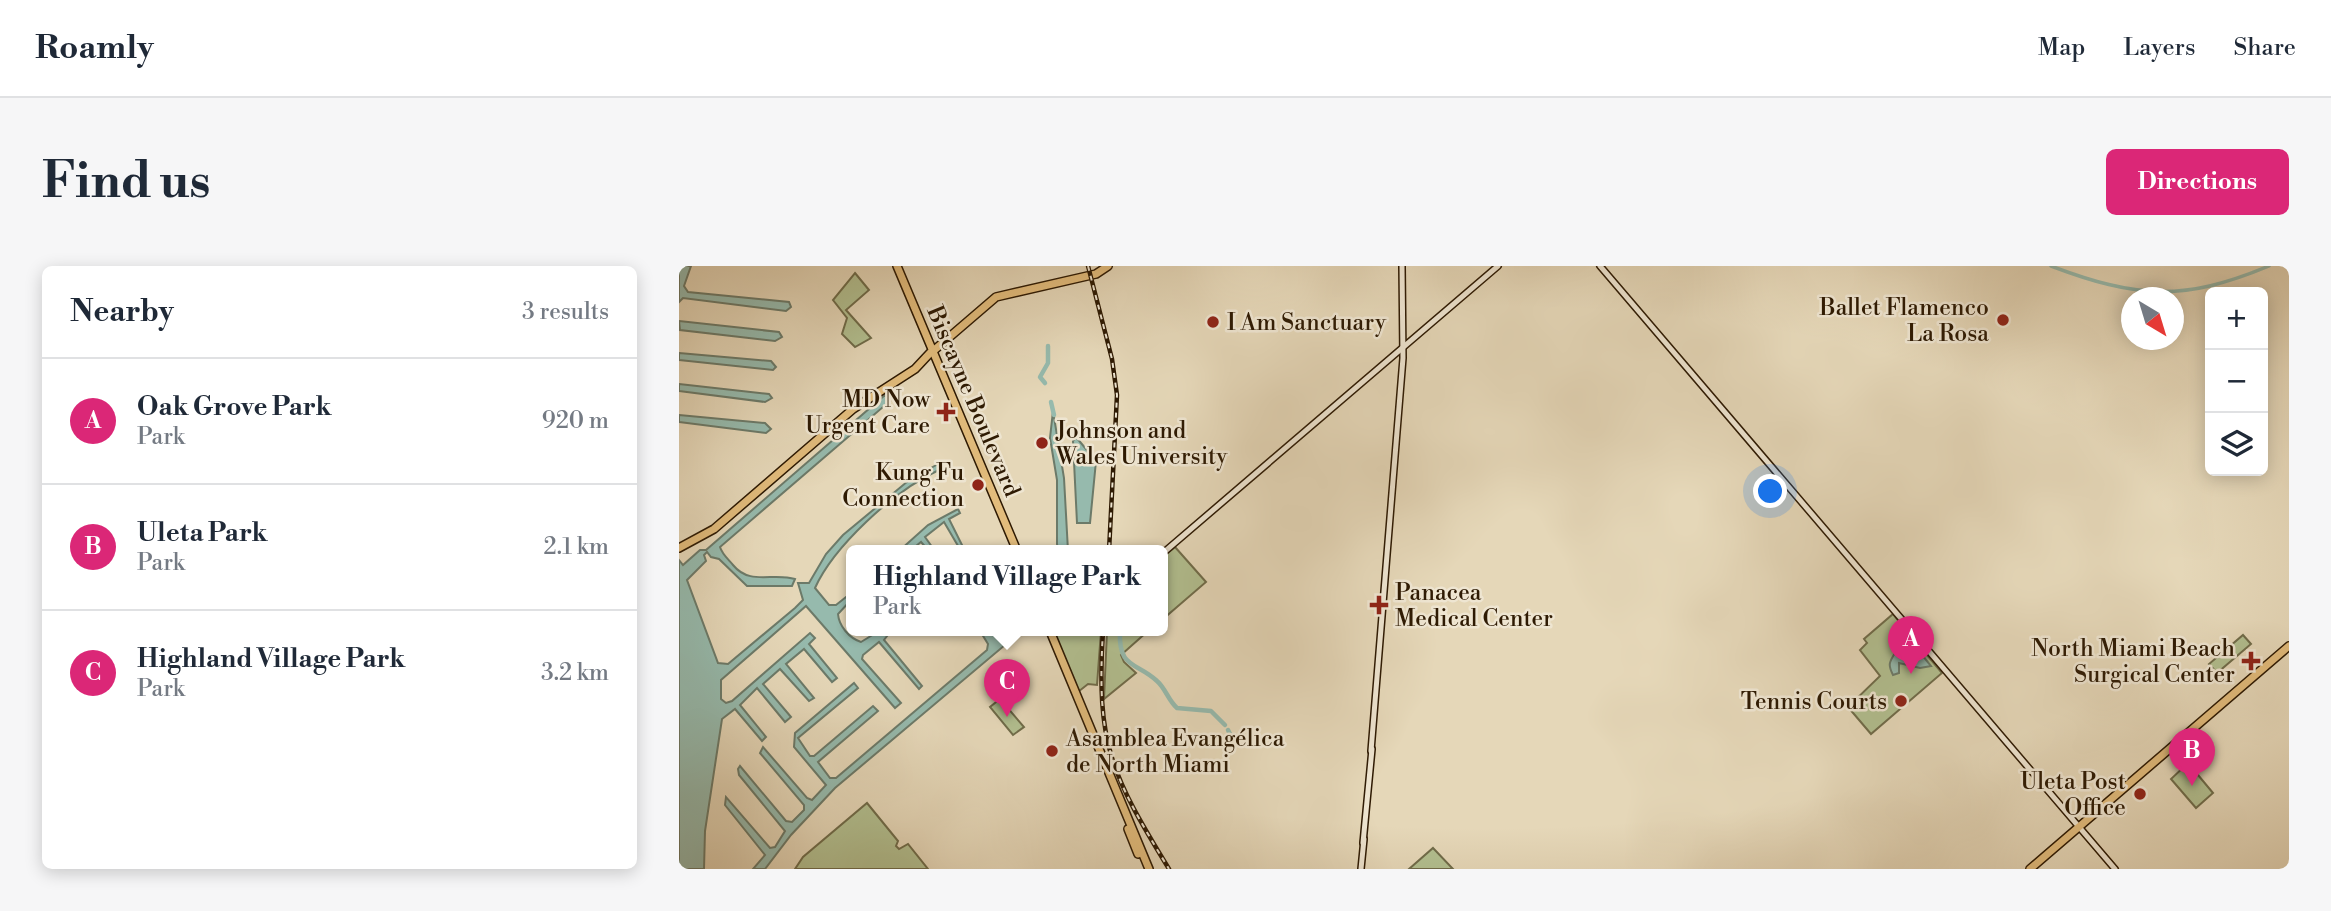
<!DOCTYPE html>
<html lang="en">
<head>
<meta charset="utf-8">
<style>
	:root { --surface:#fff; --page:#f6f6f7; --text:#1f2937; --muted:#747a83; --line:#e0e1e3; --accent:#db2777 }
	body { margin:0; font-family:"Libre Bodoni",serif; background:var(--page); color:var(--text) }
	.controls { position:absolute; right:21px; top:21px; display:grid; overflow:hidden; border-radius:10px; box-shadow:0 4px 18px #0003 }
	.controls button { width:63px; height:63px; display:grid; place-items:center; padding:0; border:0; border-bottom:2px solid var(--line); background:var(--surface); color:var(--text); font:35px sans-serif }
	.compass { position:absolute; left:1442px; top:21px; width:63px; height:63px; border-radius:50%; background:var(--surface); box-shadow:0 4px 18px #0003; rotate:142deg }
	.you { position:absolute; left:1092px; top:226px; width:24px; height:24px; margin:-18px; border:5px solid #fff; border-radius:50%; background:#1a73e8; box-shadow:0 0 0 10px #1a73e833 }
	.badge { display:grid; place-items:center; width:46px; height:46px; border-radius:50%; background:var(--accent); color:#fff; font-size:23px; font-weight:700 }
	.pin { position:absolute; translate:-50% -58px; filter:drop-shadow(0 2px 4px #0008) }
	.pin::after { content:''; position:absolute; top:37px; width:24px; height:21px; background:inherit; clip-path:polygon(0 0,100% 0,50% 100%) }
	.popup { position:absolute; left:167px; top:279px; width:322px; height:91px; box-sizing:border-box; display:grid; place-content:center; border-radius:10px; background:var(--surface); filter:drop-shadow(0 2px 5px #0005); font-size:23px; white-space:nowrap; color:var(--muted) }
	.popup b { font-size:26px; color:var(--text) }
	.popup::after { content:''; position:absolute; left:50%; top:100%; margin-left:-14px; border:14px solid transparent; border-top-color:var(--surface) }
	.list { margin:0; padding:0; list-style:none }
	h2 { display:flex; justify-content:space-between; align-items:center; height:91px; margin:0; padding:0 28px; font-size:30px }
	h2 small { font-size:23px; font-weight:400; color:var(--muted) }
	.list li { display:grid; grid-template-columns:46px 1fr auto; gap:21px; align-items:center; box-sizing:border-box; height:126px; padding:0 28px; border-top:2px solid var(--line) }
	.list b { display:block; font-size:26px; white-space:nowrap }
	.list p { margin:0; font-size:23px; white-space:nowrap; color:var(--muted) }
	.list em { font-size:23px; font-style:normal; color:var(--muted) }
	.icon { flex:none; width:38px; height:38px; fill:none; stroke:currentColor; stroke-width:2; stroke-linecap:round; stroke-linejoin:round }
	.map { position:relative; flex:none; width:1610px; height:603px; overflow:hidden; border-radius:10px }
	header { display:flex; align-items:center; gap:42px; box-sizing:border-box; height:98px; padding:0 35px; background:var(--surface); border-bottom:2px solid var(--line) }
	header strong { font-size:33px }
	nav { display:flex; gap:38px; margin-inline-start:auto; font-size:24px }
	.intro { display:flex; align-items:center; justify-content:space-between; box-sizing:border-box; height:168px; padding:0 42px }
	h1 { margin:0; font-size:49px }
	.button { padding:18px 32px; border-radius:10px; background:var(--accent); color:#fff; font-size:24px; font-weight:700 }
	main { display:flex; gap:42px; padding:0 42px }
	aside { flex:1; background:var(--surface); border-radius:10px; box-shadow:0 4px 18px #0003 }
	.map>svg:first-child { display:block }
	.green { fill:#b2bf90; stroke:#706c4a; stroke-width:2 }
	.water { fill:#96baad; stroke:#6c7a69; stroke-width:2 }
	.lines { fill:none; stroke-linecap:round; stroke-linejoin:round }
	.canal { stroke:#96baad; stroke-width:3.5 }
	.river { stroke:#96baad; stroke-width:4.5 }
	.secondary-casing { stroke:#2e1a03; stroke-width:8 }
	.primary-casing { stroke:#2e1a03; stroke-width:10 }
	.secondary { stroke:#eee5d1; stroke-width:5 }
	.primary { stroke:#e2bc7c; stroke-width:7 }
	.rail-casing { stroke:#2e1a03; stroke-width:4.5 }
	.rail { stroke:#eee5d1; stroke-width:2; stroke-dasharray:5; stroke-linecap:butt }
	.poi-dot { fill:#8f2418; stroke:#eee5d1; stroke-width:2.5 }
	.labels { text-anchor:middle; stroke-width:5; stroke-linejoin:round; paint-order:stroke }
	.poi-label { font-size:23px; fill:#2e1a03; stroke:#eee5d1; text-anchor:end }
	.street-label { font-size:23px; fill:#2e1a03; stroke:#eee5d1 }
</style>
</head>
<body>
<header>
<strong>Roamly</strong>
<nav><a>Map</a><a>Layers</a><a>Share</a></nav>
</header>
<div class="intro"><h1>Find us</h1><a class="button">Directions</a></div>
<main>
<aside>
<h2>Nearby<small>3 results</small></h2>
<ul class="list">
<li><span class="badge">A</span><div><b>Oak Grove Park</b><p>Park</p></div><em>920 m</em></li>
<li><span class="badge">B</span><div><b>Uleta Park</b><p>Park</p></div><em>2.1 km</em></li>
<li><span class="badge">C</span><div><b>Highland Village Park</b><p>Park</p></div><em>3.2 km</em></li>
</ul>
</aside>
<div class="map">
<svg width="1610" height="603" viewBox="0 0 1610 603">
	<rect width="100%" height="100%" fill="#e5d7b8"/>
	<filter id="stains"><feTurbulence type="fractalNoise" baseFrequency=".00286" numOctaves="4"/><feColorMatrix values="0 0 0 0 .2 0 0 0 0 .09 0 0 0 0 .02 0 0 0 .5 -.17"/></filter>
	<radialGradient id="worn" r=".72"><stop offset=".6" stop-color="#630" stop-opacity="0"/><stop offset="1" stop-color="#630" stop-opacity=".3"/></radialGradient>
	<!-- green -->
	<g class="green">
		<polygon points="176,7 190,24 167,44 192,72 176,81 163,68 168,52 154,34"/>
		<polygon points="496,281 527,316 484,353 484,291"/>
		<polygon points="1214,348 1263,407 1192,468 1169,441 1201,410 1181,384 1188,377 1185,373"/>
		<polygon points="374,365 422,365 418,419 409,418 399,426"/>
		<polygon points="428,365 469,365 442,389 445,396 457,407 425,433"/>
		<polygon points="1564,369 1572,378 1538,407 1530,398"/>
		<polygon points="321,433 345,461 334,469 311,441"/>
		<polygon points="1509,497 1534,527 1517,542 1492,513"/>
		<polygon points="188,537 219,575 217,580 220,583 229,578 249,603 116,603 124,591"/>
		<polygon points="754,582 774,603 730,603"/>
	</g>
	<!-- water -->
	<g class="water">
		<polygon points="0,0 12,0 5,20 9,26 110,36 112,41 107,45 4,32 0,36"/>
		<polygon points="0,55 100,66 103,71 96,75 1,64"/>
		<polygon points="0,87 92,95 97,101 94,104 0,94"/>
		<polygon points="0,118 90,128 93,132 86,136 0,125"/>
		<path d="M206,129L211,135L41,281C43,288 49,293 54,299C71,320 94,306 116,313L113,320H68L40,293L32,291L28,286L25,289L27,295L8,314L39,397L49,398L116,342L124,334L119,317H130L147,288L164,269L229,215L259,198L262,203C213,225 154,282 136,322L150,339H157L172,327V334L159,348C160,360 170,372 182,376L200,365H212L205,374L243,420L240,423L200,376L184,389L183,393L222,437L216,442L127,340L42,414V433L47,437L53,435L131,367L136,372L130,378L158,412L153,416L125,383L107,398L135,432L130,435L101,403L84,418L112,451L106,456L78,422L61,439L87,471L83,475L56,443L43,453L26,565L25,603H0V294L4,299L21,284H27Z"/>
		<polygon points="374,145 385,212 389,285 379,285 378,278 378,214 371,172"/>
		<polygon points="0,149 86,157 92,163 87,167 0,156"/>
		<polygon points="397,171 417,195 411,257 398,257 394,175"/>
		<polygon points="279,243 281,247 270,253 286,285 282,285 265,256 246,271 256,285 250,285 242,276 231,285 220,285 249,259"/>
		<polygon points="301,365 314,365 326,379 156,522 112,569 86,603 74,603 86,589 46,539 47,531 91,582 96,581 106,565 60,509 59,503 61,500 107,555 113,556 125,544 125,539 81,487 84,481 128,532 133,534 147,519 115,481 116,467 175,417 179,422 119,472 131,490 135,490 194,440 199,445 139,496 151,512 157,512 308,384 309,378"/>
		<path d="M1235,379L1252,400L1241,402L1220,397V407L1214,409C1208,397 1211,396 1217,385L1223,392L1230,390Z"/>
	</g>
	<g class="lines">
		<!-- canal -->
		<path class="canal" d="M1372,0C1457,32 1504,36 1590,0"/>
		<!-- river -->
		<g class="river">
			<polyline points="366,117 361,111 369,97 369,80"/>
			<polyline points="372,136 375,149"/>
			<path d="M441,365C439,403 458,396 478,415C487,423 489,434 498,442L532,445L546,459"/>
			<polyline points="549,464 554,474"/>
		</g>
		<!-- secondary casing -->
		<g class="secondary-casing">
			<g id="secondary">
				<polyline points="921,0 1436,603"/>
				<polyline points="484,287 819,0"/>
				<polyline points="692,485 724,92 723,0"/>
				<polyline points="684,577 693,483"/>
				<polyline points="682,603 685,573"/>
			</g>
		</g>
		<!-- primary casing -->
		<g class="primary-casing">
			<g id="primary">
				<polyline points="218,0 338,285"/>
				<polyline points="253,86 317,31 417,8 429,0"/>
				<polyline points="0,282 35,263 174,143 236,103 251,87"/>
				<polyline points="371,365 470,603"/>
				<polyline points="449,563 459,588"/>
				<polyline points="1351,603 1610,380"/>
			</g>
		</g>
		<!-- secondary -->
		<use href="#secondary" class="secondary"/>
		<!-- primary -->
		<use href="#primary" class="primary"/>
		<!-- rail casing -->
		<g class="rail-casing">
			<g id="rail">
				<polyline points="409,0 433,93 438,129 430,285"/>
				<path d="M424,365C417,478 432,508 490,603"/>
			</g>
		</g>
		<!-- rail -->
		<use href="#rail" class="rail"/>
	</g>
	<!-- markers -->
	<g class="poi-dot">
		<circle cx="1324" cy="54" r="7"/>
		<circle cx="534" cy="56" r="7"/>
		<path d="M263.5 135.5h7v7h7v7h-7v7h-7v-7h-7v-7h7z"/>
		<circle cx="363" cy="177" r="7"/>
		<circle cx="299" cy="219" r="7"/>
		<path d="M696.5 328.5h7v7h7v7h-7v7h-7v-7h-7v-7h7z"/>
		<path d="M1568.5 384.5h7v7h7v7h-7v7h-7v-7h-7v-7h7z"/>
		<circle cx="1222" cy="435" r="7"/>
		<circle cx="373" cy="485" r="7"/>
		<circle cx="1461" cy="528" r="7"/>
	</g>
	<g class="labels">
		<!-- poi labels -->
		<g class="poi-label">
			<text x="1310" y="49">Ballet Flamenco<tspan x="1310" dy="26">La Rosa</tspan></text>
			<text x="548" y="64" text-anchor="start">I Am Sanctuary</text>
			<text x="251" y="141">MD Now<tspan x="251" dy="26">Urgent Care</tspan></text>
			<text x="377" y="172" text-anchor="start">Johnson and<tspan x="377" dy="26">Wales University</tspan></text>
			<text x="285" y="214">Kung Fu<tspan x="285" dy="26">Connection</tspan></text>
			<text x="716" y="334" text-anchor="start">Panacea<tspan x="716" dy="26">Medical Center</tspan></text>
			<text x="1556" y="390">North Miami Beach<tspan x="1556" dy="26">Surgical Center</tspan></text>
			<text x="1208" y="443">Tennis Courts</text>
			<text x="387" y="480" text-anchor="start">Asamblea Evangélica<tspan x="387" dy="26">de North Miami</tspan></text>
			<text x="1447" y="523">Uleta Post<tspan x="1447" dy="26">Office</tspan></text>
		</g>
		<!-- street labels -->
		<g class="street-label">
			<text transform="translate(295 135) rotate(67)" y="8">Biscayne Boulevard</text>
		</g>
	</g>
	<rect width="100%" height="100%" filter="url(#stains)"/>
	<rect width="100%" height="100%" fill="url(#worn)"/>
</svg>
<div class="controls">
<button>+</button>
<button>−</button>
<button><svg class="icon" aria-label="layers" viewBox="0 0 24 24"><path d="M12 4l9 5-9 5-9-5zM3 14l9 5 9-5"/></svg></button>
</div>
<svg class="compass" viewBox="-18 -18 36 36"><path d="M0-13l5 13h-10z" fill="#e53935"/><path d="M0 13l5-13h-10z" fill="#747a83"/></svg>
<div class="you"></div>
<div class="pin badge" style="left:1232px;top:408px">A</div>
<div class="pin badge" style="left:1513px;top:520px">B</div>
<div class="pin badge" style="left:328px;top:451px">C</div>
<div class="popup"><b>Highland Village Park</b>Park</div>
</div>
</main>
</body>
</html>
